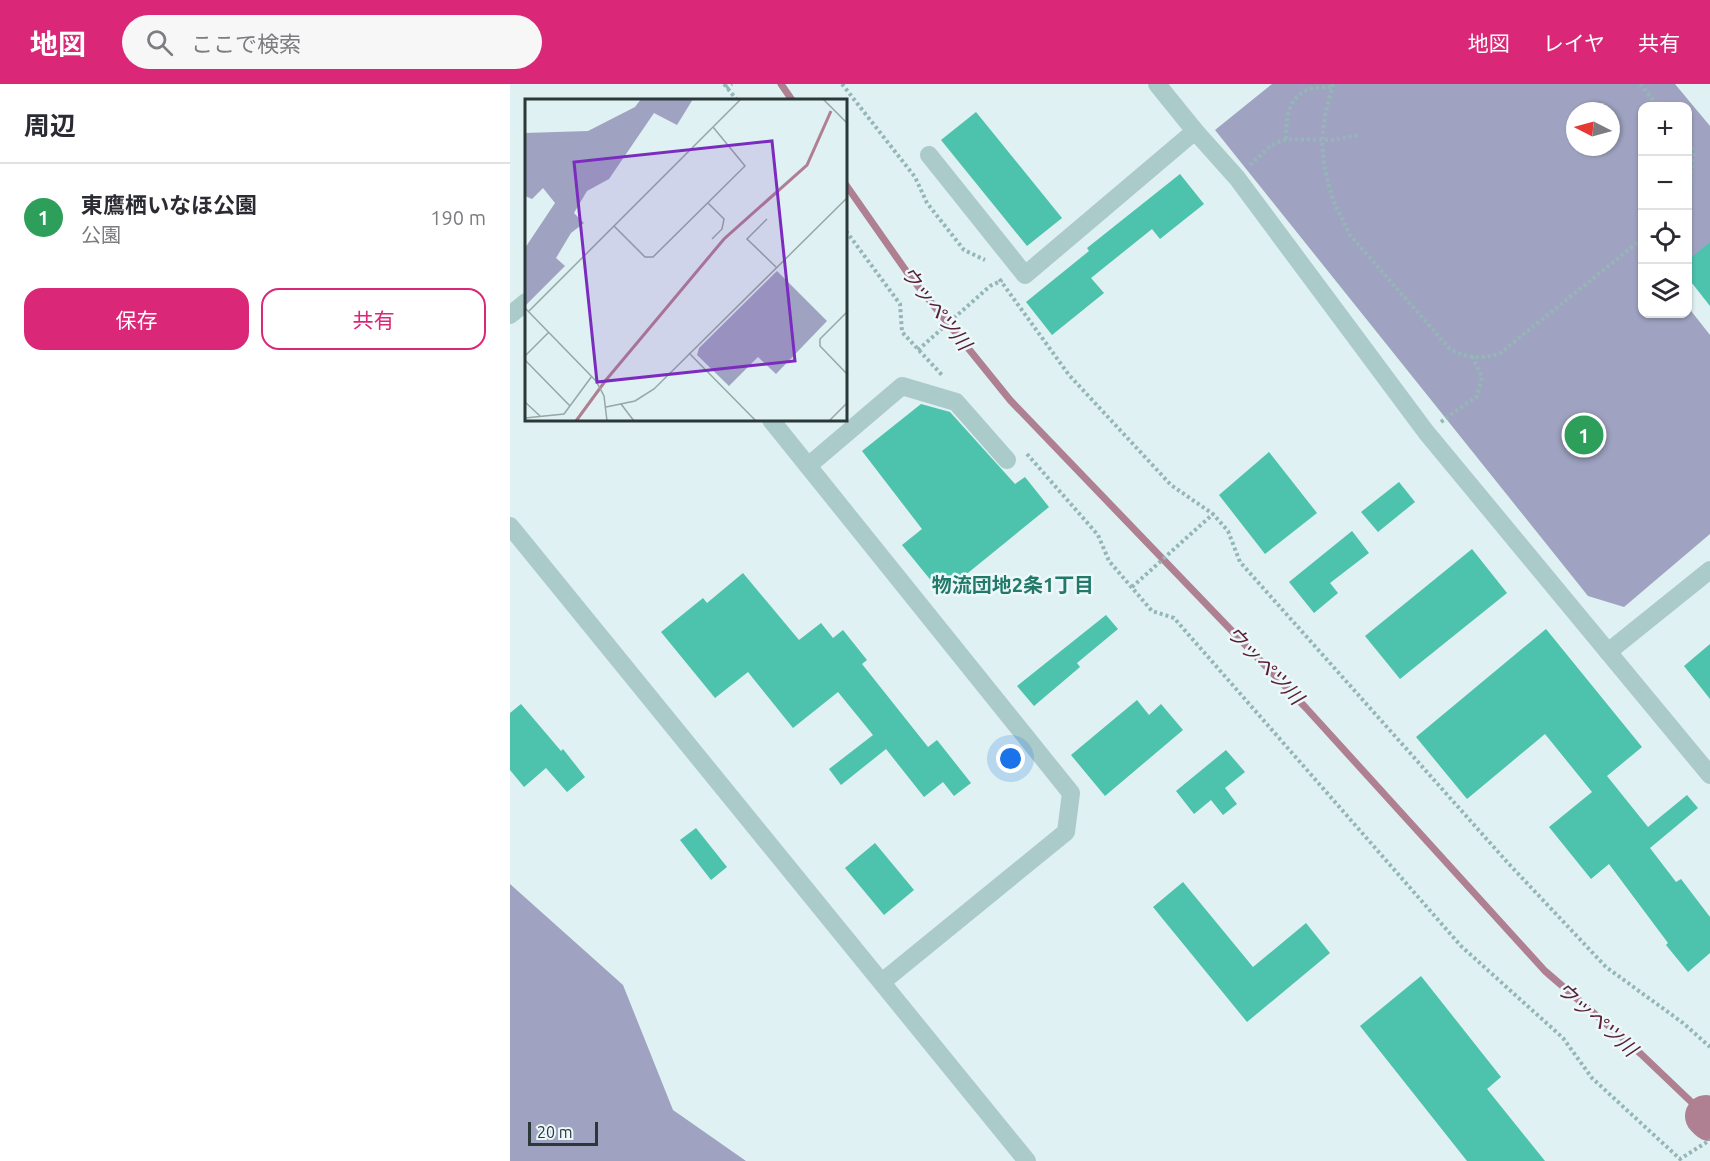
<!DOCTYPE html>
<html lang="ja">
<head>
<meta charset="utf-8">
<style>
	:root { --surface:#fff; --page:#f7f7f7; --text:#2b2b33; --muted:#7c7c81; --line:#e1e1e2; --accent:#db2777 }
	body { margin:0; font-family:Ubuntu,"Noto Sans JP",sans-serif; background:var(--page); color:var(--text) }
	.controls { position:absolute; right:18px; top:18px; display:grid; overflow:hidden; border-radius:12px; box-shadow:0 2px 4px #0004 }
	.controls button { width:54px; height:54px; display:grid; place-items:center; padding:0; border:0; border-bottom:2px solid var(--line); background:var(--surface); color:var(--text); font:30px sans-serif }
	.compass { position:absolute; left:1056px; top:18px; width:54px; height:54px; border-radius:50%; background:var(--surface); box-shadow:0 2px 4px #0004; rotate:276deg }
	.scale { position:absolute; left:18px; bottom:15px; width:70px; box-sizing:border-box; padding-left:6px; border:3px solid #2a3837; border-top:0; font-size:16px; line-height:21px; white-space:nowrap; color:#2a3837; -webkit-text-stroke:4px #ecf8fa; paint-order:stroke }
	.you { position:absolute; left:501px; top:675px; width:21px; height:21px; margin:-15px; border:4px solid #fff; border-radius:50%; background:#1a73e8; box-shadow:0 0 0 9px #1a73e833 }
	.badge { display:grid; place-items:center; width:39px; height:39px; border-radius:50%; background:var(--accent); color:#fff; font-size:20px; font-weight:700 }
	.pin { position:absolute; translate:-50% -50%; border:3px solid #fff; box-shadow:0 2px 6px #0006 }
	.list { margin:0; padding:0; list-style:none }
	h2 { display:flex; justify-content:space-between; align-items:center; height:78px; margin:0; padding:0 24px; font-size:26px }
	h2 small { font-size:20px; font-weight:400; color:var(--muted) }
	.list li { display:grid; grid-template-columns:39px 1fr auto; gap:18px; align-items:center; box-sizing:border-box; height:108px; padding:0 24px; border-top:2px solid var(--line) }
	.list b { display:block; font-size:22px; white-space:nowrap }
	.list p { margin:0; font-size:20px; white-space:nowrap; color:var(--muted) }
	.list em { font-size:20px; font-style:normal; color:var(--muted) }
	.actions { display:flex; gap:12px; padding:18px 24px }
	.actions a { flex:1; padding:14px 0; border:2px solid var(--accent); border-radius:18px; text-align:center; font-size:21px; color:var(--accent) }
	.actions .main { background:var(--accent); color:#fff }
	.icon { flex:none; width:33px; height:33px; fill:none; stroke:currentColor; stroke-width:2; stroke-linecap:round; stroke-linejoin:round }
	.map { position:relative; flex:none; width:1200px; height:1077px; overflow:hidden }
	header { display:flex; align-items:center; gap:36px; box-sizing:border-box; height:84px; padding:0 30px; background:var(--accent); color:#fff }
	header strong { font-size:28px }
	nav { display:flex; gap:33px; margin-inline-start:auto; font-size:21px }
	.search { width:420px; height:54px; background:var(--page); display:flex; align-items:center; gap:15px; box-sizing:border-box; padding:0 21px; border-radius:33px; color:var(--muted); font-size:22px }
	main { display:flex }
	aside { flex:1; background:var(--surface) }
	.map>svg:first-child { display:block }
	.green { fill:#9fa3c1; fill-rule:evenodd }
	.lines { fill:none; stroke-linecap:round; stroke-linejoin:round }
	.stream { stroke:#af7f92; stroke-width:7 }
	.river { stroke:#af7f92; stroke-width:42 }
	.building { fill:#4dc2ac }
	.path { stroke:#95b6b6; stroke-width:4; stroke-dasharray:3 3; stroke-linecap:butt }
	.minor { stroke:#abcaca; stroke-width:18 }
	.labels { text-anchor:middle; stroke-width:5; stroke-linejoin:round; paint-order:stroke }
	.water-label { font-size:20px; font-style:italic; fill:#592135; stroke:#ecf8fa }
	.neighbourhood-label { font-size:20px; font-weight:bold; fill:#237968; stroke:#ecf8fa }
	.inset-river { fill:none; stroke:#af7f92; stroke-width:3 }
	.inset-road { fill:none; stroke:#97a7a7; stroke-width:1.5 }
	.view { fill:#7b2cbf; fill-opacity:0.15; stroke:#7b2cbf; stroke-width:3 }
	.inset-edge { fill:none; stroke:#2a3837; stroke-width:3 }
</style>
</head>
<body>
<header>
<strong>地図</strong>
<div class="search"><svg class="icon" aria-label="search" viewBox="0 0 24 24"><circle cx="10" cy="10" r="6"/><path d="M15 15l6 6"/></svg>ここで検索</div>
<nav><a>地図</a><a>レイヤ</a><a>共有</a></nav>
</header>
<main>
<aside>
<h2>周辺<small></small></h2>
<ul class="list">
<li><span class="badge" style="background:#2e9e5b">1</span><div><b>東鷹栖いなほ公園</b><p>公園</p></div><em>190 m</em></li>
</ul>
<div class="actions"><a class="main">保存</a><a>共有</a></div>
</aside>
<div class="map">
<svg width="1200" height="1077" viewBox="0 0 1200 1077">
	<rect width="100%" height="100%" fill="#dff1f2"/>
	<!-- green -->
	<g class="green">
		<path d="M762,0H1165L1200,42V160L1178,180V22H1132V230H1178V223L1200,251V450L1114,523L1078,512L705,46ZM1065,27H1101V63H1065Z"/>
		<polygon points="0,800 113,901 163,1026 236,1077 0,1077"/>
	</g>
	<g class="lines">
		<!-- stream -->
		<g class="stream">
			<polyline points="271,0 282,16"/>
			<polyline points="336,101 399,191 500,316 796,624 1035,887 1131,970 1196,1032"/>
		</g>
		<!-- river -->
		<polyline class="river" points="1196,1032 1200,1036"/>
	</g>
	<!-- building -->
	<g class="building">
		<polygon points="466,28 552,134 517,162 431,56"/>
		<polygon points="670,90 694,120 650,155 642,145 581,194 594,209 542,251 516,218 579,167 577,164"/>
		<polygon points="1200,158 1200,222 1178,194 1178,176"/>
		<polygon points="411,320 440,328 505,400 515,393 539,423 432,510 392,461 412,445 352,367"/>
		<polygon points="759,368 807,429 755,470 709,411"/>
		<polygon points="889,398 905,418 868,448 851,428"/>
		<polygon points="842,447 859,469 820,499 828,509 804,529 779,498"/>
		<polygon points="962,465 997,509 890,595 855,552"/>
		<polygon points="233,489 289,556 311,539 323,554 333,546 357,576 352,580 418,663 427,656 461,699 444,712 433,698 414,713 376,665 331,701 319,685 363,651 328,608 283,644 238,588 205,614 151,548 193,514 197,519"/>
		<polygon points="596,531 608,545 567,579 570,583 524,622 507,602"/>
		<polygon points="1036,545 1132,663 1097,692 1138,743 1177,711 1188,724 1140,764 1166,798 1171,795 1200,833 1200,869 1178,888 1156,861 1158,859 1099,780 1081,795 1039,743 1082,708 1035,650 957,715 906,653"/>
		<polygon points="1200,560 1200,615 1174,582"/>
		<polygon points="627,616 639,631 651,620 673,646 595,712 561,671"/>
		<polygon points="11,620 51,667 53,665 75,693 57,708 36,684 14,703 0,686 0,629"/>
		<polygon points="716,666 735,688 715,704 727,720 713,731 701,716 684,730 666,707"/>
		<polygon points="186,744 217,783 201,796 170,756"/>
		<polygon points="365,759 404,806 374,831 335,784"/>
		<polygon points="673,798 743,883 796,839 820,869 737,938 643,823"/>
		<polygon points="911,892 991,993 977,1005 1035,1077 957,1077 850,942"/>
	</g>
	<g class="lines">
		<!-- path -->
		<g class="path">
			<polyline points="214,0 227,16"/>
			<polyline points="332,0 405,93 417,119 454,166 475,176"/>
			<path d="M823,0L815,31L812,56L814,82L823,116L840,151L939,264C955,274 971,275 989,270L1132,155"/>
			<polyline points="1130,0 1148,22"/>
			<polyline points="216,4 222,0"/>
			<path d="M776,55C776,36 777,15 797,6C804,3 814,4 821,3"/>
			<polyline points="1178,59 1184,67 1178,118"/>
			<polyline points="740,81 760,62 776,55 822,56 850,51"/>
			<polyline points="336,147 390,220 392,248 432,291"/>
			<polyline points="493,200 559,291 661,401 703,430 718,447 730,478 998,779 1096,883 1173,939 1200,963"/>
			<polyline points="408,266 480,202 491,197 488,194"/>
			<polyline points="931,338 967,312 972,293 962,272"/>
			<polyline points="517,370 588,451 599,477 642,527 664,534 951,862 1053,954 1082,994 1170,1075 1200,1056"/>
			<polyline points="622,503 703,430"/>
		</g>
		<!-- minor -->
		<g class="minor">
			<polyline points="647,0 685,47 727,94 916,348 1200,691"/>
			<polyline points="419,71 515,191 685,47"/>
			<polyline points="0,231 16,218"/>
			<polyline points="261,336 561,709 556,748 372,898"/>
			<polyline points="298,382 392,302 446,318 497,376"/>
			<polyline points="0,442 517,1077"/>
			<polyline points="1098,568 1200,486"/>
		</g>
	</g>
	<g class="labels">
		<!-- water labels -->
		<g class="water-label">
			<text transform="translate(426 224) rotate(52)" y="7">ウッペツ川</text>
			<text transform="translate(755 581) rotate(46)" y="7">ウッペツ川</text>
			<text transform="translate(1087 935) rotate(42)" y="7">ウッペツ川</text>
		</g>
		<!-- neighbourhood labels -->
		<g class="neighbourhood-label">
			<text x="503" y="508">物流団地2条1丁目</text>
		</g>
	</g>
	<!-- overview -->
	<g transform="translate(15 15)">
		<rect width="322" height="322" fill="#dff1f2"/>
		<path d="M116,0H168L152,26L129,14L84,80L62,92L49,114L59,124L46,134L31,159L40,167L0,207V149L30,104L18,89L7,100L0,97V34L63,32L110,8ZM252,172L302,222L251,275L233,258L204,287L172,256L174,249Z" fill="#9fa3c1"/>
		<path class="inset-river" d="M81,281L199,140L282,66L306,12M51,322L81,281"/>
		<path class="inset-road" d="M298,0L323,25M183,104L199,120L197,130L187,140M242,120L222,140L251,168M89,127L120,158H128L220,67L188,28M0,209L71,282L79,297L82,322M323,212L295,240V247L323,276M3,213L216,0M164,254L231,322M0,257L24,233M0,261L45,307M0,303L15,317M96,305L109,322M81,308L110,302L129,290L323,98M0,319L39,315L67,277M304,322L323,303"/>
		<path class="view" d="M247,42L270,262L72,283L49,63Z"/>
		<rect width="322" height="322" class="inset-edge"/>
	</g>
</svg>
<div class="controls">
<button>+</button>
<button>−</button>
<button><svg class="icon" aria-label="locate" viewBox="0 0 24 24"><circle cx="12" cy="12" r="6"/><path d="M12 2v4M12 18v4M2 12h4M18 12h4"/></svg></button>
<button><svg class="icon" aria-label="layers" viewBox="0 0 24 24"><path d="M12 4l9 5-9 5-9-5zM3 14l9 5 9-5"/></svg></button>
</div>
<svg class="compass" viewBox="-18 -18 36 36"><path d="M0-13l5 13h-10z" fill="#e53935"/><path d="M0 13l5-13h-10z" fill="#7c7c81"/></svg>
<div class="scale">20 m</div>
<div class="you"></div>
<div class="pin badge" style="left:1074px;top:351px;background:#2e9e5b">1</div>
</div>
</main>
</body>
</html>
